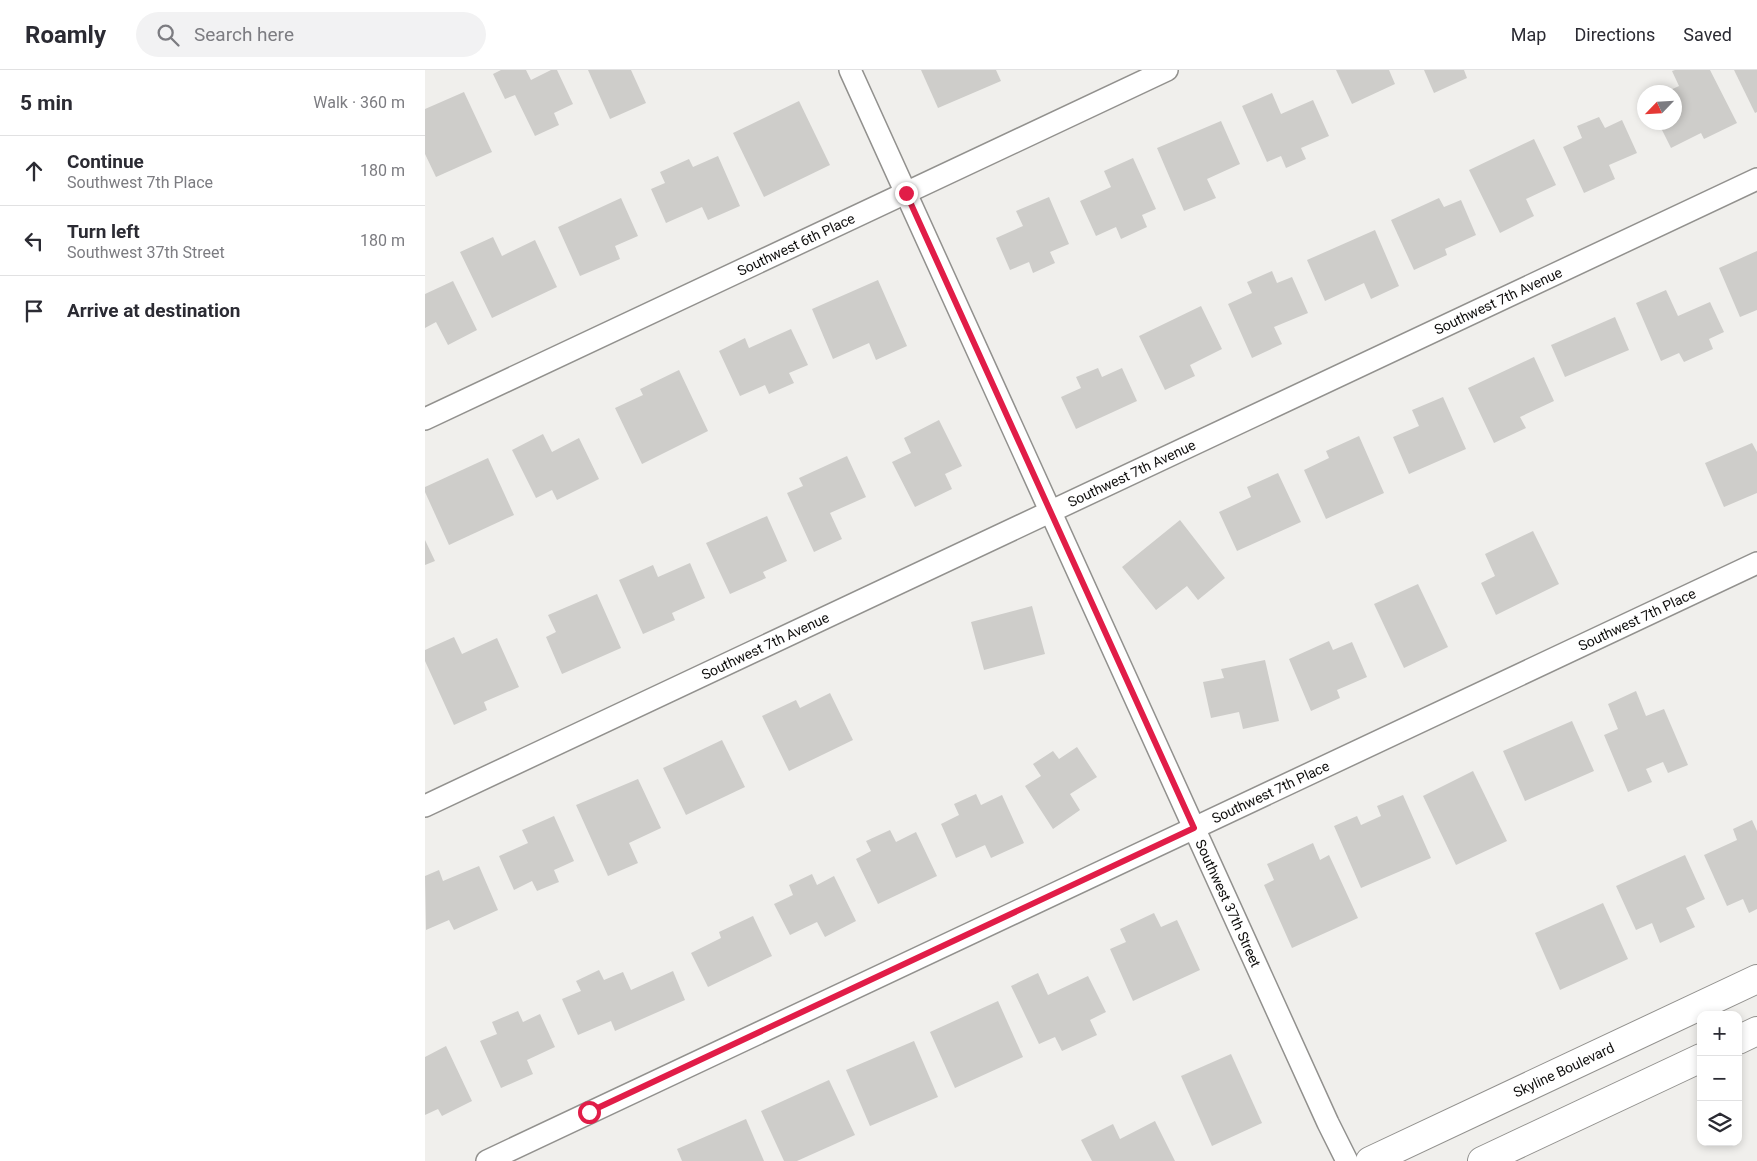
<!DOCTYPE html>
<html lang="en">
<head>
<meta charset="utf-8">
<style>
	:root { --surface:#fff; --page:#f2f2f3; --text:#2b2b33; --muted:#7c7c81; --line:#e1e1e2 }
	body { margin:0; font-family:Roboto,sans-serif; background:var(--page); color:var(--text) }
	.controls { position:absolute; right:15px; bottom:15px; display:grid; overflow:hidden; border-radius:10px; box-shadow:0 2px 8px #0003 }
	.controls button { width:45px; height:45px; display:grid; place-items:center; padding:0; border:0; border-bottom:1px solid var(--line); background:var(--surface); color:var(--text); font:25px sans-serif }
	.compass { position:absolute; left:1212px; top:15px; width:45px; height:45px; border-radius:50%; background:var(--surface); box-shadow:0 2px 8px #0003; rotate:245deg }
	.stop { position:absolute; width:15px; height:15px; margin:-11px; border:4px solid #e11d48; border-radius:50%; background:#fff }
	.stop.end { background:#e11d48; border-color:#fff; box-shadow:0 1px 5px #0008 }
	.list { margin:0; padding:0; list-style:none }
	h2 { display:flex; justify-content:space-between; align-items:center; height:65px; margin:0; padding:0 20px; font-size:21px }
	h2 small { font-size:16px; font-weight:400; color:var(--muted) }
	.list li { display:grid; grid-template-columns:32px 1fr auto; gap:15px; align-items:center; box-sizing:border-box; height:70px; padding:0 20px; border-top:1px solid var(--line) }
	.list b { display:block; font-size:19px; white-space:nowrap }
	.list p { margin:0; font-size:16px; white-space:nowrap; color:var(--muted) }
	.list em { font-size:16px; font-style:normal; color:var(--muted) }
	.icon { flex:none; width:28px; height:28px; fill:none; stroke:currentColor; stroke-width:2; stroke-linecap:round; stroke-linejoin:round }
	.map { position:relative; flex:none; width:1332px; height:1091px; overflow:hidden }
	header { display:flex; align-items:center; gap:30px; box-sizing:border-box; height:70px; padding:0 25px; background:var(--surface); border-bottom:1px solid var(--line) }
	header strong { font-size:24px }
	nav { display:flex; gap:28px; margin-inline-start:auto; font-size:18px }
	.search { width:350px; height:45px; background:var(--page); display:flex; align-items:center; gap:12px; box-sizing:border-box; padding:0 18px; border-radius:28px; color:var(--muted); font-size:19px }
	main { display:flex }
	aside { flex:1; background:var(--surface) }
	.map>svg:first-child { display:block }
	.building { fill:#cecdca }
	.lines { fill:none; stroke-linecap:round; stroke-linejoin:round }
	.street-casing { stroke:#92918e; stroke-width:24 }
	.secondary-casing { stroke:#92918e; stroke-width:30 }
	.street { stroke:#fff; stroke-width:21 }
	.secondary { stroke:#fff; stroke-width:28 }
	.route { stroke:#e11d48; stroke-width:6 }
	.labels { text-anchor:middle; stroke-width:4.5; stroke-linejoin:round; paint-order:stroke }
	.street-label { font-size:14px; fill:#100f0e; stroke:#f0efec }
</style>
</head>
<body>
<header>
<strong>Roamly</strong>
<div class="search"><svg class="icon" aria-label="search" viewBox="0 0 24 24"><circle cx="10" cy="10" r="6"/><path d="M15 15l6 6"/></svg>Search here</div>
<nav><a>Map</a><a>Directions</a><a>Saved</a></nav>
</header>
<main>
<aside>
<h2>5 min<small>Walk · 360 m</small></h2>
<ul class="list">
<li><svg class="icon" aria-label="ahead" viewBox="0 0 24 24"><path d="M12 20V5M6 11l6-6 6 6"/></svg><div><b>Continue</b><p>Southwest 7th Place</p></div><em>180 m</em></li>
<li><svg class="icon" aria-label="left" viewBox="0 0 24 24"><path d="M17 20v-9H6M10 6l-5 5 5 5"/></svg><div><b>Turn left</b><p>Southwest 37th Street</p></div><em>180 m</em></li>
<li><svg class="icon" aria-label="arrive" viewBox="0 0 24 24"><path d="M6 21V4h12l-3 4 3 4H6"/></svg><div><b>Arrive at destination</b></div></li>
</ul>
</aside>
<div class="map">
<svg width="1332" height="1091" viewBox="0 0 1332 1091">
	<rect width="100%" height="100%" fill="#f0efec"/>
	<!-- building -->
	<g class="building">
		<polygon points="76,0 101,0 106,10 126,0 132,0 148,34 129,43 134,55 110,66 90,25 80,29 68,4"/>
		<polygon points="163,0 206,0 221,33 185,49"/>
		<polygon points="496,0 571,0 576,11 513,38"/>
		<polygon points="911,0 964,0 970,14 927,34"/>
		<polygon points="999,0 1039,0 1042,8 1009,23"/>
		<polygon points="1250,0 1285,0 1312,53 1279,69 1276,63 1246,78 1233,52 1250,52 1250,22 1241,22 1254,16 1247,1"/>
		<polygon points="1309,0 1332,0 1332,42 1330,43"/>
		<polygon points="39,22 67,82 11,107 0,84 0,39"/>
		<polygon points="847,23 856,44 888,30 904,66 876,78 881,89 861,98 856,86 842,92 817,36"/>
		<polygon points="374,31 405,95 339,127 308,63"/>
		<polygon points="1174,47 1180,58 1197,50 1212,83 1184,95 1190,109 1159,123 1138,77 1157,68 1152,56"/>
		<polygon points="796,51 815,94 782,109 791,128 759,141 732,78"/>
		<polygon points="1109,69 1131,115 1101,129 1109,146 1075,163 1044,100"/>
		<polygon points="293,86 315,136 283,150 277,137 241,153 226,119 240,113 235,102 264,89 268,97"/>
		<polygon points="708,88 731,139 717,145 722,157 696,169 691,157 671,166 655,131 686,117 679,101"/>
		<polygon points="624,127 644,174 625,182 630,193 608,203 604,192 585,200 571,168 598,156 591,141"/>
		<polygon points="196,128 213,166 190,176 195,189 155,206 133,157"/>
		<polygon points="1014,128 1019,137 1036,130 1051,165 1020,179 1022,185 989,200 966,150"/>
		<polygon points="950,160 974,216 946,229 939,213 900,231 882,190"/>
		<polygon points="68,167 77,186 110,170 132,217 67,248 35,182"/>
		<polygon points="1332,181 1332,240 1315,247 1294,198"/>
		<polygon points="847,201 852,213 867,207 883,243 849,257 857,274 827,288 803,234 827,223 822,212"/>
		<polygon points="453,210 482,276 451,290 444,273 408,289 387,239"/>
		<polygon points="28,211 52,260 23,275 11,252 0,258 0,224"/>
		<polygon points="1241,220 1253,246 1285,232 1299,262 1284,269 1288,279 1259,292 1254,283 1236,291 1211,233"/>
		<polygon points="776,236 797,279 765,295 770,306 740,320 714,266"/>
		<polygon points="1190,247 1204,280 1140,307 1126,275"/>
		<polygon points="366,259 383,295 364,303 369,313 344,324 340,315 315,326 294,281 320,268 324,278"/>
		<polygon points="1109,287 1129,331 1095,347 1101,358 1069,373 1043,318"/>
		<polygon points="673,298 677,307 697,298 712,331 651,359 636,327 656,318 651,307"/>
		<polygon points="254,300 283,361 217,394 190,338 218,325 215,319"/>
		<polygon points="1018,327 1041,379 984,404 968,367 994,356 987,340"/>
		<polygon points="514,350 537,396 520,404 527,419 490,437 467,392 486,383 479,368"/>
		<polygon points="118,364 127,382 154,368 174,409 132,430 127,420 111,428 87,380"/>
		<polygon points="934,366 959,423 901,449 879,400 904,388 901,381"/>
		<polygon points="1327,373 1332,382 1332,423 1299,437 1280,393"/>
		<polygon points="422,386 441,427 405,443 417,469 389,482 362,423 378,416 374,408"/>
		<polygon points="63,388 89,445 24,475 0,422 0,417"/>
		<polygon points="853,403 876,452 812,481 794,442 826,427 822,417"/>
		<polygon points="342,446 362,491 338,502 341,508 305,524 281,473"/>
		<polygon points="755,450 800,508 773,530 762,516 731,540 697,497"/>
		<polygon points="1108,461 1134,514 1071,545 1056,513 1070,506 1060,484"/>
		<polygon points="0,470 10,491 0,495"/>
		<polygon points="265,493 280,528 247,543 250,550 218,564 194,510 228,495 233,507"/>
		<polygon points="993,514 1023,577 979,598 949,534"/>
		<polygon points="172,524 196,578 137,604 121,567 131,562 123,545"/>
		<polygon points="607,536 620,584 559,600 546,552"/>
		<polygon points="29,567 37,584 72,568 94,617 59,632 62,640 29,655 0,591 0,580"/>
		<polygon points="904,571 908,580 927,572 942,607 912,620 915,628 886,641 864,589"/>
		<polygon points="840,590 854,651 818,659 814,642 786,648 778,612 799,608 796,599"/>
		<polygon points="1211,621 1221,646 1239,639 1263,695 1243,703 1238,692 1221,699 1227,712 1203,722 1179,665 1193,659 1183,634"/>
		<polygon points="405,623 428,670 364,701 337,646 371,630 375,638"/>
		<polygon points="1147,651 1169,701 1100,731 1078,681"/>
		<polygon points="297,670 320,717 261,745 238,698"/>
		<polygon points="652,677 672,707 645,724 655,740 628,759 600,716 616,706 608,694 628,681 634,689"/>
		<polygon points="1048,701 1082,771 1031,795 998,726"/>
		<polygon points="213,709 236,758 204,773 213,793 183,806 151,735"/>
		<polygon points="551,724 556,735 577,725 599,773 566,788 560,775 531,788 516,754 534,745 529,734"/>
		<polygon points="978,725 1006,788 936,818 909,756 932,746 936,755 956,746 952,736"/>
		<polygon points="129,746 149,791 129,800 134,812 112,821 107,811 89,820 74,786 103,773 97,760"/>
		<polygon points="1327,750 1332,761 1332,839 1324,843 1318,829 1302,836 1279,785 1312,770 1308,759"/>
		<polygon points="465,760 471,772 491,762 512,806 453,834 431,789 446,781 441,771"/>
		<polygon points="888,773 895,790 904,785 933,848 867,878 839,815 849,810 842,794"/>
		<polygon points="1260,785 1280,829 1261,838 1270,857 1235,873 1227,853 1211,860 1191,816"/>
		<polygon points="54,796 73,840 29,860 24,850 1,860 0,806 14,800 18,811"/>
		<polygon points="387,804 392,815 409,806 431,851 400,867 392,852 365,865 349,834 368,825 364,815"/>
		<polygon points="1178,833 1203,889 1135,920 1110,863"/>
		<polygon points="729,843 736,857 752,850 775,900 708,931 685,879 701,872 695,859"/>
		<polygon points="328,846 347,886 283,917 266,883 296,868 294,862"/>
		<polygon points="174,900 179,910 198,902 206,920 248,901 260,930 190,961 186,951 153,965 137,929 156,921 151,911"/>
		<polygon points="613,903 623,925 663,906 681,942 665,950 672,965 637,981 630,967 614,974 586,916"/>
		<polygon points="573,931 598,987 530,1018 505,962"/>
		<polygon points="93,941 98,952 115,944 130,977 102,990 108,1004 76,1018 55,971 72,964 67,952"/>
		<polygon points="489,971 513,1027 445,1056 421,1000"/>
		<polygon points="21,976 47,1031 17,1046 13,1039 0,1045 0,987"/>
		<polygon points="806,984 837,1053 787,1076 756,1006"/>
		<polygon points="404,1010 430,1065 372,1091 359,1091 336,1041"/>
		<polygon points="321,1049 339,1091 257,1091 252,1079"/>
		<polygon points="730,1051 750,1091 667,1091 656,1070 688,1054 695,1069"/>
	</g>
	<g class="lines">
		<!-- street casing -->
		<g class="street-casing">
			<g id="street">
				<path id="s1" d="M425,0L903,1053L922,1091"/>
				<path id="s2" d="M0,349L742,0"/>
				<path id="s3" d="M0,736L1332,109"/>
				<path id="s4" d="M62,1091L1332,493"/>
			</g>
		</g>
		<!-- secondary casing -->
		<g class="secondary-casing">
			<g id="secondary">
				<polyline points="1313,970 1332,961"/>
				<path id="s5" d="M945,1091L1332,909"/>
				<polyline points="1057,1091 1276,988"/>
			</g>
		</g>
		<!-- street -->
		<use href="#street" class="street"/>
		<!-- secondary -->
		<use href="#secondary" class="secondary"/>
	</g>
	<g class="lines">
		<!-- route -->
		<polyline class="route" points="164,1042 769,758 481,123"/>
	</g>
	<g class="labels">
		<!-- street labels -->
		<g class="street-label">
			<text dy="5" stroke="none"><textPath href="#s2" startOffset="410">Southwest 6th Place</textPath></text>
			<text dy="5" stroke="none"><textPath href="#s3" startOffset="1186">Southwest 7th Avenue</textPath></text>
			<text dy="5" stroke="none"><textPath href="#s3" startOffset="781">Southwest 7th Avenue</textPath></text>
			<text dy="5" stroke="none"><textPath href="#s4" startOffset="1271">Southwest 7th Place</textPath></text>
			<text dy="5" stroke="none"><textPath href="#s3" startOffset="376">Southwest 7th Avenue</textPath></text>
			<text dy="5" stroke="none"><textPath href="#s4" startOffset="866">Southwest 7th Place</textPath></text>
			<text dy="5" stroke="none"><textPath href="#s1" startOffset="915">Southwest 37th Street</textPath></text>
			<text dy="5" stroke="none"><textPath href="#s5" startOffset="214">Skyline Boulevard</textPath></text>
		</g>
	</g>
</svg>
<div class="controls">
<button>+</button>
<button>−</button>
<button><svg class="icon" aria-label="layers" viewBox="0 0 24 24"><path d="M12 4l9 5-9 5-9-5zM3 14l9 5 9-5"/></svg></button>
</div>
<svg class="compass" viewBox="-18 -18 36 36"><path d="M0-13l5 13h-10z" fill="#e53935"/><path d="M0 13l5-13h-10z" fill="#7c7c81"/></svg>
<div class="stop" style="left:164px;top:1042px"></div>
<div class="stop end" style="left:481px;top:123px"></div>
</div>
</main>
</body>
</html>
